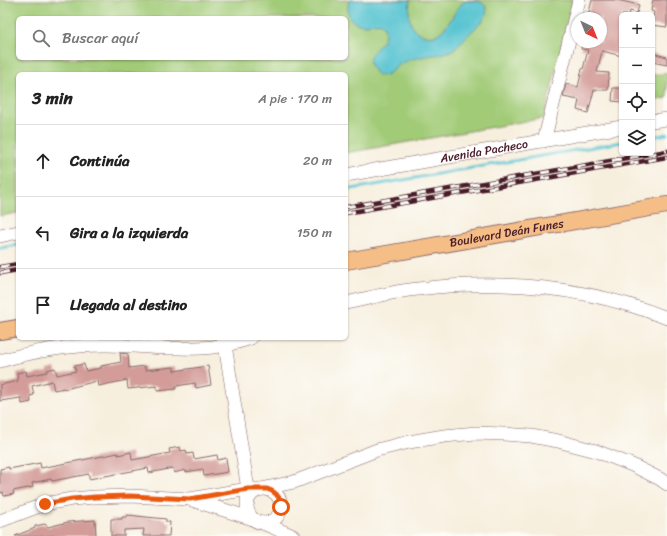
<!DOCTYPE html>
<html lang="es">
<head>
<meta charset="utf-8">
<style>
	:root { --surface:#fff; --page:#f2f2f2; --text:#222; --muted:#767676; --line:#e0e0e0 }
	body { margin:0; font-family:Sriracha,sans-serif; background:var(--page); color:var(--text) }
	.controls { position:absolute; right:12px; top:12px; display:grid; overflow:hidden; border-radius:6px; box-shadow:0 1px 3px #0004 }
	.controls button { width:36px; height:36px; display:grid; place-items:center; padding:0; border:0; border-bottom:1px solid var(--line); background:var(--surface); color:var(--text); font:20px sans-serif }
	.compass { position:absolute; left:571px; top:12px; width:36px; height:36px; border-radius:50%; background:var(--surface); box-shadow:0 1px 3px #0004; rotate:137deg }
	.stop { position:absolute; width:12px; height:12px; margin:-9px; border:3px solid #ea580c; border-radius:50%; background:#fff }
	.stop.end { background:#ea580c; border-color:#fff; box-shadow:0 1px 4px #0008 }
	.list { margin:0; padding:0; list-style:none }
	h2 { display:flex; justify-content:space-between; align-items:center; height:52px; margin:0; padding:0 16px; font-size:17px }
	h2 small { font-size:13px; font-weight:400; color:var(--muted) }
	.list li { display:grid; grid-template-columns:26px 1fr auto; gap:12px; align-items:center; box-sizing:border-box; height:72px; padding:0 16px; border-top:1px solid var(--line) }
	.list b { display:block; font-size:15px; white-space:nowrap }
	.list em { font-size:13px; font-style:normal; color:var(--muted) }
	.icon { flex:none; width:22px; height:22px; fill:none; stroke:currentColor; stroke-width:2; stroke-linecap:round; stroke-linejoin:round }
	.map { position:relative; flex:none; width:667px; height:536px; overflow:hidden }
	.search { position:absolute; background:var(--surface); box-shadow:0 1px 3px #0004; left:16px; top:16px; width:332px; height:44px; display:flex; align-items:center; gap:10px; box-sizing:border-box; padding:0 14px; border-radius:6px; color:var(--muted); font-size:15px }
	.panel { position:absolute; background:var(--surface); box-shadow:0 1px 3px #0004; left:16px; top:72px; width:332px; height:268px; border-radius:6px }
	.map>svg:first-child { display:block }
	.green { fill:#a1cb77; stroke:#767551; fill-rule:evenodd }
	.water { fill:#58c4d1; stroke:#51727e }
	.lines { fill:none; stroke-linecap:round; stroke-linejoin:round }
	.stream { stroke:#58c4d1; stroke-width:3 }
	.building { fill:#d39c99 }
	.minor-casing { stroke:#87686a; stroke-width:14 }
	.major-casing { stroke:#87686a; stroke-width:18 }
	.minor { stroke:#fff; stroke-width:13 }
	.major { stroke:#f6be87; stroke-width:16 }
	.rail-casing { stroke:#4a1f2b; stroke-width:4.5 }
	.rail { stroke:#fdfcf7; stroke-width:3; stroke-dasharray:9; stroke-linecap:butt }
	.route { stroke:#ea580c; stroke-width:5 }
	.labels { text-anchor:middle; stroke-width:4; stroke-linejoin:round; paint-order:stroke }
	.street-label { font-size:12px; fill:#4a1f2b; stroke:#fdfcf7 }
</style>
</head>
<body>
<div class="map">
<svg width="667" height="536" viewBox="0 0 667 536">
	<rect width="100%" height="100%" fill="#fdfcf7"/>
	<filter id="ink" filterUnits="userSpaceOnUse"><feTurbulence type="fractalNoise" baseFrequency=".025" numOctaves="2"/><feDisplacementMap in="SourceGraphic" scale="8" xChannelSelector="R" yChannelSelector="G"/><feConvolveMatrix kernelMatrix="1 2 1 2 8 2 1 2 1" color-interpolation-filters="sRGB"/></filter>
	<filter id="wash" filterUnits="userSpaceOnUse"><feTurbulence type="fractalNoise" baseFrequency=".012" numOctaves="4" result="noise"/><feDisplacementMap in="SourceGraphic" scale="16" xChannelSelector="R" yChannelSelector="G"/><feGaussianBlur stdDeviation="0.9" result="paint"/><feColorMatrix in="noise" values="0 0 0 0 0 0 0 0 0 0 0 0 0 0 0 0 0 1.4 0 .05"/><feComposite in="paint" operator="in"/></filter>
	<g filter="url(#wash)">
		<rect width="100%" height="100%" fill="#f7efde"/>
		<!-- green -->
		<g class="green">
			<path d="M0,0H573L544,118L346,153V74H18V213L0,216ZM18,18H346V58H18Z"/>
			<polygon points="667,73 667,98 652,101 652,75"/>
		</g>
		<!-- water -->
		<path class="water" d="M349,0H410C409,12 407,26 419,33C438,44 448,24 456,11C458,8 460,4 464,2C465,1 469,1 470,1C488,0 491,11 481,23C474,29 467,36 461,42C458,45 455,48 452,50C448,52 444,53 440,54C428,56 416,57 404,62C396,65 388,79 378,75C376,74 374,70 372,68C362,53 384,48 385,34C385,31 385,28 383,25C378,20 372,24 366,25C357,25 349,21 348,12C348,8 348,4 349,0Z"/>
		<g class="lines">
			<!-- stream -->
			<g class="stream">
				<polyline points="652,137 667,134"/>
				<polyline points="346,190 622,142"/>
				<polyline points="0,248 18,245"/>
			</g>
		</g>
		<g id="blocks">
			<!-- building -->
			<g class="building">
				<polygon points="592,0 617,0 639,5 637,13 630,11 629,15 622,15 622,31 620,39 622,39 622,56 602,51 597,72 609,73 608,90 594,90 588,113 577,110 579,100 563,97 566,84 578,87 582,69 583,69 588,50 581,49 582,42 601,42 601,18 592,18 593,17 588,16"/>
				<polygon points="653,0 667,0 667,27 652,25 654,12 651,11"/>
				<polygon points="652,53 667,57 667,65 652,62"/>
				<polygon points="613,88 622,88 622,102 612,101"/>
				<polygon points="120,353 128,354 129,368 145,366 145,370 174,367 174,371 208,366 211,385 196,388 195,383 176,386 176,389 157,391 157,386 128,389 127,380 98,386 97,381 65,389 64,388 54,390 52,381 32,386 34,395 30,396 31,402 22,404 21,398 0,401 0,385 18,381 17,373 26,371 27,376 47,372 47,370 55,368 57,375 76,371 74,366 84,364 86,371 101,368 101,366 121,362"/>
				<polygon points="180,447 181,451 186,450 187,454 193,453 194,459 217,455 218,460 226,458 228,472 204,476 203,469 186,472 185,470 174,473 173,468 149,473 148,468 89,479 89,474 52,481 51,479 32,483 33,487 13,491 14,494 4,496 3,492 0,493 0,469 9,467 9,469 40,463 41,468 118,453 118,455 131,452 132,460 170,453 169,449"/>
				<polygon points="127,515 166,519 166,522 170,522 169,536 143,536 144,529 124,530 124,536 111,536 111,519 122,519 122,517 127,517"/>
				<polygon points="95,520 96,536 15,536 35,528 35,526 45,524 48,527 68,522"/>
			</g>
		</g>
	</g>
	<g filter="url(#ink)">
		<use href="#blocks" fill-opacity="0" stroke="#87686a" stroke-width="1"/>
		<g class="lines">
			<!-- minor casing -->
			<g class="minor-casing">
				<g id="minor">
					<polyline points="652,121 667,119"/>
					<polyline points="544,141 579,0"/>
					<path id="s1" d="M346,175L622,127"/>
					<polyline points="0,236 18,232"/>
					<path d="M346,303C370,298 394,291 418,289C502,279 588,287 667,318"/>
					<polyline points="225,345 248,489 247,502"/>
					<path d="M0,361C34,351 70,345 106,345C126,345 146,347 167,348C182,348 197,349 213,347C226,345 239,342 251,338"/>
					<circle cx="264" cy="506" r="17"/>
					<polyline points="192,500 253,519"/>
					<polyline points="0,521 45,504 72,499 95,497 130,496 190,499 248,489 261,489 294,482 377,450 409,442 444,436 476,433 503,434 531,436 558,441 596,451 632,465 660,479 667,484"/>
					<polyline points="263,523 293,536"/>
				</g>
			</g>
			<!-- major casing -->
			<g class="major-casing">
				<g id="major">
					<path id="s2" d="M346,261L667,205"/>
					<polyline points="0,331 18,328"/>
				</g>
			</g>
			<!-- minor -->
			<use href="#minor" class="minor"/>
			<!-- major -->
			<use href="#major" class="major"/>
			<!-- rail casing -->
			<g class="rail-casing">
				<g id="rail">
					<polyline points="346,207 667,151"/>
					<polyline points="346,213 667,157"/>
					<polyline points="0,267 18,264"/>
					<polyline points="0,273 18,270"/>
				</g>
			</g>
			<!-- rail -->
			<use href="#rail" class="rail"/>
		</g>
	</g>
	<g class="lines" filter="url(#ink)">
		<!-- route -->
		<polyline class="route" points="45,504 72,499 95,497 130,496 190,499 248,489 267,489 272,491 276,494 279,498 281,507"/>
	</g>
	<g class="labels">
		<!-- street labels -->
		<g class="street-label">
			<text dy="4" stroke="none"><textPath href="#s1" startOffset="140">Avenida Pacheco</textPath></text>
			<text dy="4" stroke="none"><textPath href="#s2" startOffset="163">Boulevard Deán Funes</textPath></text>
		</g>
	</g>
</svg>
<div class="controls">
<button>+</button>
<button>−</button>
<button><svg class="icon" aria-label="locate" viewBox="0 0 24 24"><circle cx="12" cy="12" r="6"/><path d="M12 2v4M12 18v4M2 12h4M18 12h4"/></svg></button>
<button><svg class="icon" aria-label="layers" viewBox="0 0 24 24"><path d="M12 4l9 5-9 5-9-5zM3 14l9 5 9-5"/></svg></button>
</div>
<svg class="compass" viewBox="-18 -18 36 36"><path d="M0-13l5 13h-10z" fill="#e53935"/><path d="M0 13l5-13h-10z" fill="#767676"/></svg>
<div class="stop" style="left:281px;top:507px"></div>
<div class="stop end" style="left:45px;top:504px"></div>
<div class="search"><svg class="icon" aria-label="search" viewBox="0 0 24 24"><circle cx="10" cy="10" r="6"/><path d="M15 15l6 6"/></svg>Buscar aquí</div>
<section class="panel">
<h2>3 min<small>A pie · 170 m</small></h2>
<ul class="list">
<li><svg class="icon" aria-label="ahead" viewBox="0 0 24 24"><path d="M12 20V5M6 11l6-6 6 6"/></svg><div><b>Continúa</b></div><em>20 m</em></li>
<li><svg class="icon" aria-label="left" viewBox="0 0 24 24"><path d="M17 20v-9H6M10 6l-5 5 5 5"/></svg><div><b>Gira a la izquierda</b></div><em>150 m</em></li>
<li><svg class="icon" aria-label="arrive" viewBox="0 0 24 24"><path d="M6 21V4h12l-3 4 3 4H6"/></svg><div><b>Llegada al destino</b></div></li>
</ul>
</section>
</div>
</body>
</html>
